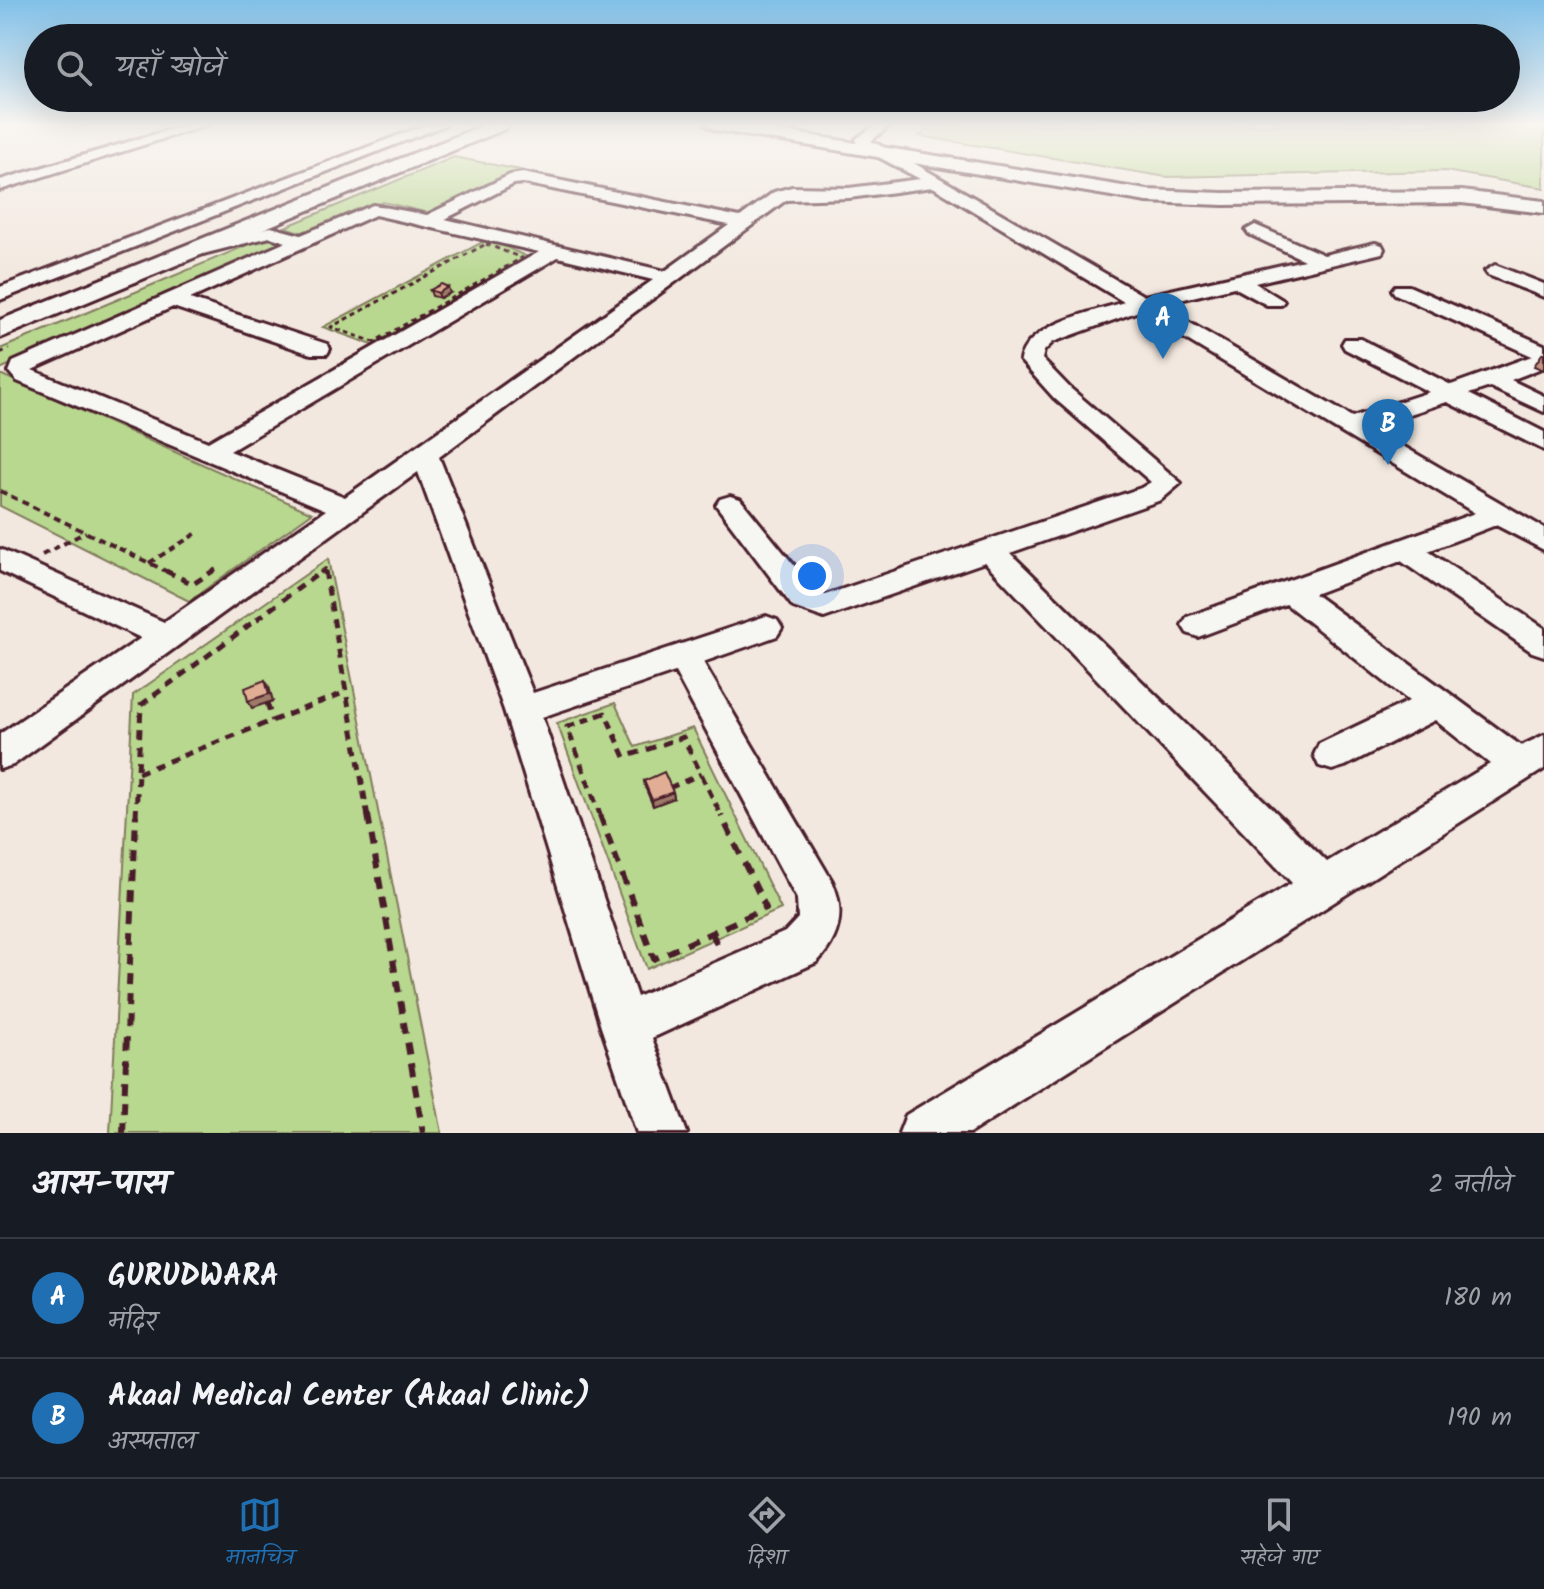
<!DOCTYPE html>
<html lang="hi">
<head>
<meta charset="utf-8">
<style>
	:root { --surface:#171b24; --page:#20242c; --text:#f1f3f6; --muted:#9ea1a6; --line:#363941; --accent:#1f6fb2 }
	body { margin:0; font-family:Kalam,"Playpen Sans Deva",sans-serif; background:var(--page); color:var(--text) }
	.you { position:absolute; left:812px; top:576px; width:28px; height:28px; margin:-20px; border:6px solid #fff; border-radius:50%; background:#1a73e8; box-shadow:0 0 0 12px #1a73e833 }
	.badge { display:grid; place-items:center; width:52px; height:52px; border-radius:50%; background:var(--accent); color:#fff; font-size:26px; font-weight:700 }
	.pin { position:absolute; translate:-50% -66px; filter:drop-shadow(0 2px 4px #0008) }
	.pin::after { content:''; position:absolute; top:42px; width:28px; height:24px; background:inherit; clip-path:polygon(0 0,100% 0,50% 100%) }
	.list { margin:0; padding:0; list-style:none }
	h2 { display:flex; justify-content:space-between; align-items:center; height:104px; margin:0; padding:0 32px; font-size:34px }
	h2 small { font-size:26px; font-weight:400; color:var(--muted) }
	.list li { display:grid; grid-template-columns:52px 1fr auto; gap:24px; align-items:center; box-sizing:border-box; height:120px; padding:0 32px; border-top:2px solid var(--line) }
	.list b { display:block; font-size:30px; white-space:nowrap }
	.list p { margin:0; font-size:26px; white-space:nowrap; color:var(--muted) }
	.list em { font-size:26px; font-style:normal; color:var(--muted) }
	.icon { flex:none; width:44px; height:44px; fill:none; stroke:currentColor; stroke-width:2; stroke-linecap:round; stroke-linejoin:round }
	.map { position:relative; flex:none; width:1544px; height:1133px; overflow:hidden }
	.search { position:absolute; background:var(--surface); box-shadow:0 8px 32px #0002; left:24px; right:24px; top:24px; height:88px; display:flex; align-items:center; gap:20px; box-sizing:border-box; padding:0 28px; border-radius:44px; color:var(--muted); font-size:30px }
	.sheet { height:344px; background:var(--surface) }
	nav { display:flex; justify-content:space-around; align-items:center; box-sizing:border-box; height:112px; border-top:2px solid var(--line); background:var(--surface); font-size:22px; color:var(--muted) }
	nav a { display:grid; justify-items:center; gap:4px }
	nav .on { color:var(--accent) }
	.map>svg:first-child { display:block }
	.green { fill:#b8d78f; stroke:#817b5d; stroke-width:2 }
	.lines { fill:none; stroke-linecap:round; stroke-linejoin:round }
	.minor-casing { stroke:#4a1f2b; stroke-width:6 }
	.major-casing { stroke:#4a1f2b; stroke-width:6 }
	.path-far3 { stroke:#4a1f2b; stroke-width:3; stroke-dasharray:5 4; stroke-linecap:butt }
	.path-far2 { stroke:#4a1f2b; stroke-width:4; stroke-dasharray:7 5; stroke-linecap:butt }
	.path-far1 { stroke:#4a1f2b; stroke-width:5; stroke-dasharray:9 7; stroke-linecap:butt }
	.path { stroke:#4a1f2b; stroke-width:6; stroke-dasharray:12 9; stroke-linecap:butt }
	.minor { fill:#f6f6f2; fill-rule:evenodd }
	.major { fill:#f6f6f2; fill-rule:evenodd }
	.wall { fill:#c29680; stroke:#4a1f2b; stroke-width:2 }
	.shaded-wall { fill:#9e7a68; stroke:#4a1f2b; stroke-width:2 }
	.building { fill:#e1ae95; stroke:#4a1f2b; stroke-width:2 }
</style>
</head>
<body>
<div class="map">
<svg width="1544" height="1133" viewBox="0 0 1544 1133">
	<rect width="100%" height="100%" fill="#f2e8df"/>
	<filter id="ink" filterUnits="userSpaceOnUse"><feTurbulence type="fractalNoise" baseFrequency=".0125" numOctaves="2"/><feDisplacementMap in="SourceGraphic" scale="16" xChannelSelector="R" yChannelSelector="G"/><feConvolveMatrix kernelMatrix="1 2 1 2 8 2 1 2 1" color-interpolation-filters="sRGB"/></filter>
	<g filter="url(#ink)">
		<!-- green -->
		<g class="green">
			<polygon points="934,125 1544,125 1544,188 1445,171 1167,177 919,136"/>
			<polygon points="454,157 520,170 429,213 383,202 308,235 285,227"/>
			<polygon points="264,238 286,244 0,369 0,349"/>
			<polygon points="488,239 530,258 375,346 323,327"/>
			<polygon points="0,374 312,513 189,601 0,506"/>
			<polygon points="328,559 442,1133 110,1133 133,695"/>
			<polygon points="615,703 635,747 693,728 781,909 647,969 557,723"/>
		</g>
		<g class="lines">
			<!-- minor casing -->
			<g class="minor-casing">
				<g id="minor">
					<polygon points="186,125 207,125 0,190 0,180"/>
					<polygon points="426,125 445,125 0,300 0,287"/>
					<path d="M875,125H890L871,141L912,162L1144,296L1304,260L1249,234L1246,230L1255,225L1324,255L1375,243L1382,245L1384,249L1382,253L1255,283L1284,301L1281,305H1267L1234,287L1159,305L1352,417L1429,392L1345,349L1342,344L1345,339H1361L1451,385L1532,356L1395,294L1392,290L1395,286H1409L1544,345V367L1511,380L1544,396V412L1490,387L1469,394L1544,432V450L1447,402L1370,427L1544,528V550L1496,525L1428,551L1544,628V656L1532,652L1401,561L1314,594L1521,746L1544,735V769L970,1133H899L906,1115L1292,883L985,562L824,618L793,607L716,505L720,499L730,496L740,499L815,591L825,595L1141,488L1151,482L1054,398L1020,360C1027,324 1093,312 1124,302L933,187L849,198L786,200L439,457L533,693L766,616L777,620L782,628L777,636L703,662L832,881C846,912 840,938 817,962L652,1038L687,1133H637L601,1027L504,710L418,472L13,765L0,769V734L141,638L0,571V549L164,622L326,510L17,381L9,372L13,362L286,242L270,237L195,256L188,254L186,250L188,246L271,227L301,235L373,205L427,215L510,175L523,173L740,217L774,192L792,187L849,188L920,179L856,145V139ZM523,183L729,225L665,271L445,219L514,184ZM375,215L539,252L208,442L32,370L173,307L311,354H327L330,349L327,344L190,299ZM558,257L653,280L345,497L230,451ZM1139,311L1475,513L1187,617L1182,625L1187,633L1198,637L1286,604L1409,701L1319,744L1314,755L1319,766L1332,770L1345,766L1435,720L1490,764L1327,862L1010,553L1161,500L1181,483L1070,388L1042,359L1044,351L1053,342ZM675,672L797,899L798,918L785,932L637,997L542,717Z"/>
					<polygon points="1495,265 1544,284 1544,297 1488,275 1485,271"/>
				</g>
			</g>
			<!-- major casing -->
			<g class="major-casing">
				<g id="major">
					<polygon points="484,125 508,125 505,129 0,338 0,320"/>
					<polygon points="706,125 745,125 1147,190 1223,193 1462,191 1544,201 1544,213 1462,203 1223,205 1147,202 715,130"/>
				</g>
			</g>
			<!-- path-far3 -->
			<g class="path-far3">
				<polygon points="486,244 522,258 374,342 331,327"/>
				<polyline points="0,353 9,349"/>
			</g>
			<!-- path-far2 -->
			<g class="path-far2">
				<polyline points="0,491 170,573"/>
				<polyline points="42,555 86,532"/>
				<polyline points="149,563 197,533"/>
				<polyline points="210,573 216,569"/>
				<polyline points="320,573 325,569 326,573"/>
			</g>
			<!-- path-far1 -->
			<g class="path-far1">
				<polyline points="166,571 193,584 213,571"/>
				<polyline points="325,571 368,817"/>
				<polyline points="267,703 273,721"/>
				<polyline points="138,773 346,692"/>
				<polyline points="669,788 701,774"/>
				<polyline points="136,817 141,705 322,571"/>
				<polyline points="601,817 567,727 605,713 625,757 683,737 722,817"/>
			</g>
			<!-- path -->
			<g class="path">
				<polyline points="368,815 423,1133"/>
				<polyline points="600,815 654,959 766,908 721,815"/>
				<polyline points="712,933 719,949"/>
				<polyline points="123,1133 136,815"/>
			</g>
			<!-- minor -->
			<use href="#minor" class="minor"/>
			<!-- major -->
			<use href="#major" class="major"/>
		</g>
		<!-- wall -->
		<g class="wall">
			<polygon points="430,290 450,293 440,298 432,296"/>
			<polygon points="1544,353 1544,370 1534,366 1542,354"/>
			<polygon points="644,781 673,792 674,798 653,806 645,787"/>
		</g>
		<!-- shaded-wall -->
		<g class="shaded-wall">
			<polygon points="448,287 450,293 440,298 438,293"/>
			<polygon points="265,680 269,687 273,701 252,708 248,701"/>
			<polygon points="673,792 674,798 653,806 652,800"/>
		</g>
		<!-- building -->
		<g class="building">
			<polygon points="441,284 448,287 438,293 430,290"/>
			<polygon points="265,680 269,694 248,701 245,688"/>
			<polygon points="664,772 673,792 652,800 644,781"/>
		</g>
	</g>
	<!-- sky -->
	<linearGradient id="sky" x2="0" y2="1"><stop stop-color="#81c0e8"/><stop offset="0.44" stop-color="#f9f5f1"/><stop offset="1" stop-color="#f9f5f1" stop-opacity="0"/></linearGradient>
	<rect width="1544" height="283" fill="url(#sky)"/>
</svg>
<div class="you"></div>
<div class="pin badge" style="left:1163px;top:359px">A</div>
<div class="pin badge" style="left:1388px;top:465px">B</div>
<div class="search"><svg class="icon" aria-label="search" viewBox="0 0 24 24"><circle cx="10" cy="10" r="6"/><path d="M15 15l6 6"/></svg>यहाँ खोजें</div>
</div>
<section class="sheet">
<h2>आस-पास<small>2 नतीजे</small></h2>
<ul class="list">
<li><span class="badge">A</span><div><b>GURUDWARA</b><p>मंदिर</p></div><em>180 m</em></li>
<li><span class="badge">B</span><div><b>Akaal Medical Center (Akaal Clinic)</b><p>अस्पताल</p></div><em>190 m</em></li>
</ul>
</section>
<nav>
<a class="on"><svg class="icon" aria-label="map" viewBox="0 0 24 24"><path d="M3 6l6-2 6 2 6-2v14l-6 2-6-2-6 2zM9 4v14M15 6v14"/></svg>मानचित्र</a>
<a><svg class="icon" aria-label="directions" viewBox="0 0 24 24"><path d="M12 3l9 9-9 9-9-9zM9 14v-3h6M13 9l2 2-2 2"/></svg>दिशा</a>
<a><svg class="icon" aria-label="saved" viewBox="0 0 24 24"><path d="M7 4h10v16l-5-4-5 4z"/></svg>सहेजे गए</a>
</nav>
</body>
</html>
